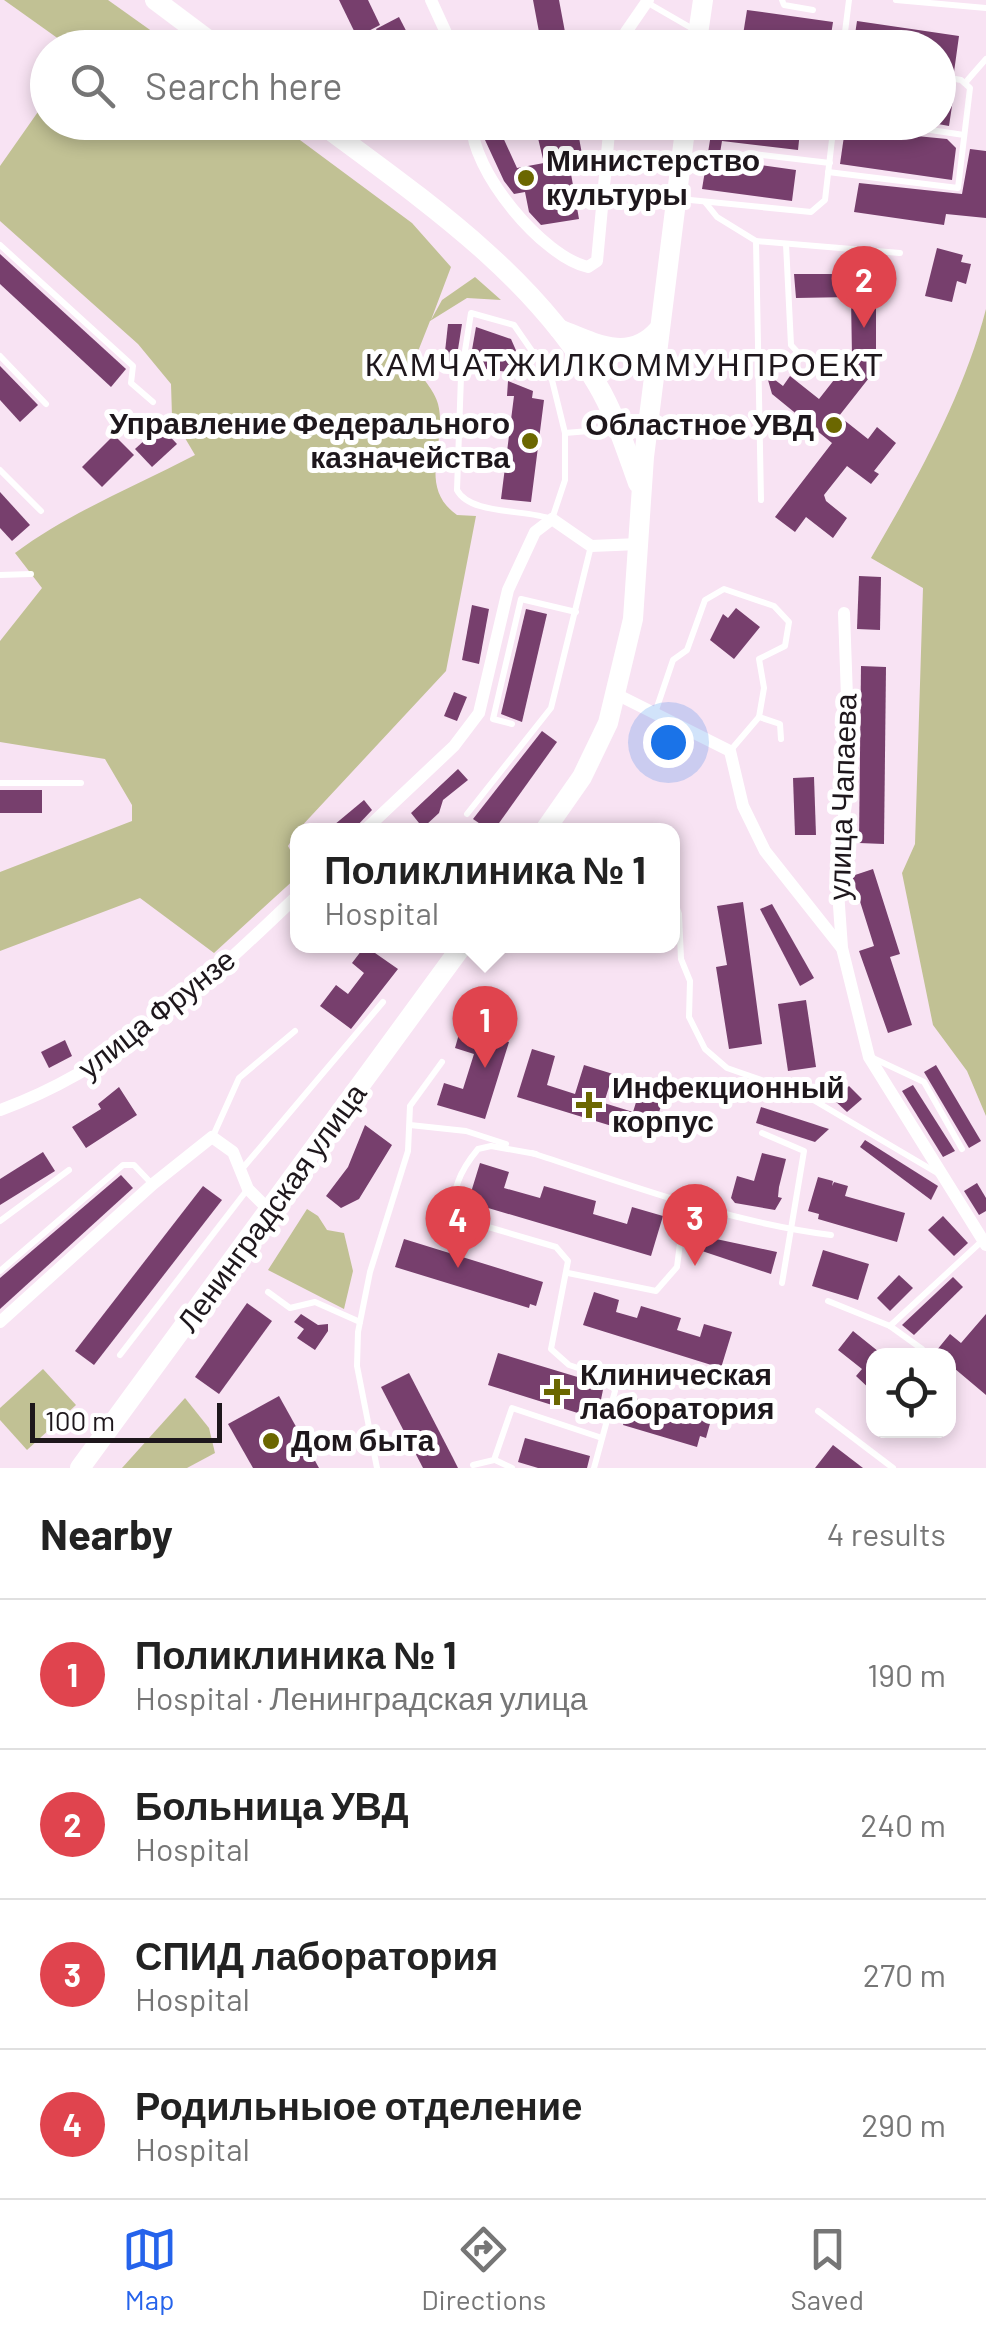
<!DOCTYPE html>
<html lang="en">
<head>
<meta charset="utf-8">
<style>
	:root { --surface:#fff; --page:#f2f2f2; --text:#222; --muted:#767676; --line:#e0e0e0; --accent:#2563eb }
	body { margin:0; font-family:Barlow,sans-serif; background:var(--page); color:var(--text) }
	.controls { position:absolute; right:30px; bottom:30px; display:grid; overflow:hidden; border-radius:20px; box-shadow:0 5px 15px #0003 }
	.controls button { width:90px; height:90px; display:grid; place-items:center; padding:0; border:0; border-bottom:2px solid var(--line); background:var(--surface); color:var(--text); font:50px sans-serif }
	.scale { position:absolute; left:30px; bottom:25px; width:192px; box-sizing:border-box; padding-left:10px; border:5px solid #1e171c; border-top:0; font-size:28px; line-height:35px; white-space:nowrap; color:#1e171c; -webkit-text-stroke:8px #fff; paint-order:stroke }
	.you { position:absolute; left:668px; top:742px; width:35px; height:35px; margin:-25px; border:8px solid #fff; border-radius:50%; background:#1a73e8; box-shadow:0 0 0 15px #1a73e833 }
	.badge { display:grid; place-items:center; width:65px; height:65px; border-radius:50%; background:var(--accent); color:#fff; font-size:32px; font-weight:700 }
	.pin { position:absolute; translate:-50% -82px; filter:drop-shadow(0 2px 5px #0008) }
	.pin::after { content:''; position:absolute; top:52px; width:35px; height:30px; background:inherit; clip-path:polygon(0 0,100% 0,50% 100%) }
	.popup { position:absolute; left:290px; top:823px; width:390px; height:130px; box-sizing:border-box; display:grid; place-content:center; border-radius:20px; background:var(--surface); filter:drop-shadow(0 2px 8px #0005); font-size:32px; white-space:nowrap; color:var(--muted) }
	.popup b { font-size:38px; color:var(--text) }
	.popup::after { content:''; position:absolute; left:50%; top:100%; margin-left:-20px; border:20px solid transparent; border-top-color:var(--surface) }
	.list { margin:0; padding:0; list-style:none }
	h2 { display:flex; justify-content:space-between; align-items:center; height:130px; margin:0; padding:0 40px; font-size:42px }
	h2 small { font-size:32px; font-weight:400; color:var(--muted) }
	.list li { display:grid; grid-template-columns:65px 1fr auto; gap:30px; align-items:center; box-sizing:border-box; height:150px; padding:0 40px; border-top:2px solid var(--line) }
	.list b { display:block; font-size:38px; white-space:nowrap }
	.list p { margin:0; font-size:32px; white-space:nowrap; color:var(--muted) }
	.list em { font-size:32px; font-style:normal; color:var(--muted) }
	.icon { flex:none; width:55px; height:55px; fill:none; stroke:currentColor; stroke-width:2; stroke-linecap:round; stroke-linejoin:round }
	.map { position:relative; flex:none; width:986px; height:1468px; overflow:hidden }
	.search { position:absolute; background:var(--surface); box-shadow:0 5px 15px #0003; left:30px; right:30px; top:30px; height:110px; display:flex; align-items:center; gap:25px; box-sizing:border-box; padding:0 35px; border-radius:55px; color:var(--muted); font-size:38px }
	.sheet { height:730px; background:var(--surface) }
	nav { display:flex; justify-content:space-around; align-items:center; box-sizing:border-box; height:140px; border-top:2px solid var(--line); background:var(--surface); font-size:28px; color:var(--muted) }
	nav a { display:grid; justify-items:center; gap:5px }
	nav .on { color:var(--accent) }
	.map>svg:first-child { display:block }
	.green { fill:#c1c194 }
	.building { fill:#773f6d }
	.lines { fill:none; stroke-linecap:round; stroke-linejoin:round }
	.service { stroke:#fff; stroke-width:6 }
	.minor { stroke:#fff; stroke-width:12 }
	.primary { stroke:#fff; stroke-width:20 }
	.poi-dot { fill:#6b6700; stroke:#fff; stroke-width:4 }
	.labels { text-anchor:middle; stroke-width:10; stroke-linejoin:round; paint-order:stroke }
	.poi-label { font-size:30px; font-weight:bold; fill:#1e171c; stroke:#fff; text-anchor:start }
	.street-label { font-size:30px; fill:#1e171c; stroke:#fff }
	.neighbourhood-label { font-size:32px; letter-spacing:2.5px; fill:#1e171c; stroke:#fff }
</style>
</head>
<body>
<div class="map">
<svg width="986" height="1468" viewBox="0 0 986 1468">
	<rect width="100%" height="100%" fill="#f8e3f3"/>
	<!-- green -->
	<g class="green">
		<polygon points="4,0 108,0 174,47 70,47"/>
		<path d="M47,99L48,122L277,123L412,223L451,267L431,320L442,300L475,277L501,300L467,298L430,321L413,364C420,375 435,391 438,404C448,442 416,486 457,515L476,516L446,671L298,830L288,846L297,863V877L214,953L140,898L0,951V872L132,821V805L105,759L0,742V641L42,588L15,553C70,512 134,487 195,455L172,416L171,384L138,344L0,221V166Z"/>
		<path d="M986,309V1116L967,1071L933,1025L902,873L915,844L923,588L871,558C917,479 963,397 986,309Z"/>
		<polygon points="307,1209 318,1216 327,1230 344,1233 353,1271 344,1309 268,1270"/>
		<polygon points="43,1369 76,1405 27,1450 0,1420 0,1408"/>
		<polygon points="185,1398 209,1428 215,1453 187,1468 122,1468"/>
	</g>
	<!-- building -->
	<g class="building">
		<polygon points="339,0 368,0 380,25 357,37"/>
		<polygon points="533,0 559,0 568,48 542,48"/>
		<polygon points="747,10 833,22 829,48 742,41"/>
		<polygon points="399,17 415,48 386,48 376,29"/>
		<polygon points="857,21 959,36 954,72 938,69 938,48 853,48"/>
		<polygon points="938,83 955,86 949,126 927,122 938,122"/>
		<polygon points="713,122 801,122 798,150 722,141 719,159 796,170 792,201 702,189"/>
		<polygon points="577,127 582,154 568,157 579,219 541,225 529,212 525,192 514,194 504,181 485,140 501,133 517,168 544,163 537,134"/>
		<polygon points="845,129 947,139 956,148 952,180 840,164"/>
		<polygon points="970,149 986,151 986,218 946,214 944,225 854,212 859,183 962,194"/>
		<polygon points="937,248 963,255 961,262 971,264 966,284 957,281 952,302 925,296"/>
		<polygon points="0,254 126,369 111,387 0,284"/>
		<polygon points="794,274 876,274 876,369 839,416 868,439 877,427 896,443 874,471 879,474 871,484 847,466 824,495 826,501 847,518 833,538 806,517 795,532 775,517 832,443 772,394 766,373 783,386 790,376 819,399 852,357 851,297 796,298"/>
		<polygon points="448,324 462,324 456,362 444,361"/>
		<polygon points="476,327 511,339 521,362 517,373 469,367"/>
		<polygon points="0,366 38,405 20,422 0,400"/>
		<polygon points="508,381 533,391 532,398 544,400 531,502 501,499 514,396 507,396"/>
		<polygon points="160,426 177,444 152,467 135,449"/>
		<polygon points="114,435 134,455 102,487 82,467"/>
		<polygon points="0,492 30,525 12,541 0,528"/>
		<polygon points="859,576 881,577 880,630 857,629"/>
		<polygon points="472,605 489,609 479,664 462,660"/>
		<polygon points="736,608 760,627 734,659 710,640 723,614 728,618"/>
		<polygon points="526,609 547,614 522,722 501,714"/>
		<polygon points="861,666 886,667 884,844 859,843"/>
		<polygon points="454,692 467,697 457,721 444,716"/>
		<polygon points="542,731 557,742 494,830 489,830 473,819"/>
		<polygon points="458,769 468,780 443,800 439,813 426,825 419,823 411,813"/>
		<polygon points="814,777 816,835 795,835 793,778"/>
		<rect x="0" y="790" width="42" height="23"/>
		<polygon points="364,800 372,810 356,827 328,830"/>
		<polygon points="873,869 900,954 890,957 912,1025 888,1033 859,951 874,946 852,876"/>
		<polygon points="743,902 762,1044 729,1049 716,967 727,965 717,906"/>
		<polygon points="772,904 814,978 800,986 760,909"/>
		<polygon points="365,946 398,969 351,1029 320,1006 336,985 348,994 364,973 352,963"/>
		<polygon points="806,1000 816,1067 788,1071 778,1004"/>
		<polygon points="461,1027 509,1042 485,1119 437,1105 444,1083 463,1089 474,1054 455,1048"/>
		<polygon points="65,1040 72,1056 49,1068 41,1052"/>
		<polygon points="532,1049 555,1056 547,1085 575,1094 584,1065 613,1074 604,1103 633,1112 642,1083 666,1090 651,1138 517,1097"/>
		<polygon points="936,1065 981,1141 969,1148 924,1072"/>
		<polygon points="913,1085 955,1151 943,1157 902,1091"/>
		<polygon points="849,1086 862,1099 847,1112 834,1100"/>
		<polygon points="119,1087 137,1115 86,1148 72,1127 101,1109 98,1104"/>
		<polygon points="761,1107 829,1129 815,1142 756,1123"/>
		<polygon points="365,1125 392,1145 359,1199 341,1208 326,1196 348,1167"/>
		<polygon points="865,1140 938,1186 931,1200 860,1147"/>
		<polygon points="43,1152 55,1171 0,1205 0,1179"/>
		<polygon points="762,1153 786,1159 779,1187 778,1197 782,1198 775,1210 735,1203 731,1198 737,1176 754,1181"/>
		<polygon points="480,1163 509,1172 504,1188 540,1198 544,1186 596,1201 593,1214 627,1224 632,1207 663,1216 651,1256 468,1202"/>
		<polygon points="121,1175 133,1188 0,1309 0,1278"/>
		<polygon points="818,1177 833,1181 832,1186 834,1182 848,1186 845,1196 905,1213 897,1242 818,1219 819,1214 808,1211"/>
		<polygon points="977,1183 986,1198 986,1211 979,1215 964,1191"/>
		<polygon points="203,1186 222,1200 94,1365 75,1351"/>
		<polygon points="943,1216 968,1243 954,1256 928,1230"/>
		<polygon points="702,1236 777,1252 771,1274 699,1250"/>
		<polygon points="404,1239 543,1282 536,1306 530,1304 529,1308 395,1267"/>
		<polygon points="823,1250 869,1264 858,1300 812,1286"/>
		<polygon points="899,1275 913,1288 890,1311 877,1298"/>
		<polygon points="953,1277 963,1287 914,1335 902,1325"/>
		<polygon points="594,1292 619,1300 616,1312 637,1318 641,1306 681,1318 677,1330 700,1337 704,1324 732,1332 721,1368 583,1325"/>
		<polygon points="247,1303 272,1321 219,1394 195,1377"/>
		<polygon points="301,1314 318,1325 328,1324 328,1331 315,1350 297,1338 304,1329 294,1322"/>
		<polygon points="986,1314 986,1395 948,1363 948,1356 932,1356 950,1334 961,1343"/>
		<polygon points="853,1331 884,1356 874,1356 874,1393 856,1376 862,1369 838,1350"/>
		<polygon points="498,1353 604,1385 597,1419 488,1385"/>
		<polygon points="409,1373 453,1458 458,1468 423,1468 381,1387"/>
		<polygon points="279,1396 319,1468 253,1468 228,1424"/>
		<polygon points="631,1397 711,1420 706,1438 700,1436 697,1447 623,1425"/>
		<polygon points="525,1438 590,1456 587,1468 538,1468 518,1462"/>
		<polygon points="833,1445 863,1468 815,1468"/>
	</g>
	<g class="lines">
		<!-- service -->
		<g class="service">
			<polyline points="782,0 784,5 813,10"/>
			<polyline points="896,0 986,8"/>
			<polyline points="648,3 693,29"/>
			<polyline points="843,48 849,0"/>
			<polyline points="965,83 986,59"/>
			<polyline points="877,122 964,135"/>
			<polyline points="754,154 830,163"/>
			<polyline points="828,172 958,188 970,88 961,80 938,76"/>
			<polyline points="680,199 811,212 825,200 834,122"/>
			<polyline points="705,202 717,217 756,241 900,253"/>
			<polyline points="756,241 761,500"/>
			<polyline points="786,244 791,345 802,357 823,367"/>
			<polyline points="0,245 133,366 131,383 153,402"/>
			<path d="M471,313L514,325L552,380L565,433V480L552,519C525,509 470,515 457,490L461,376Z"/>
			<polyline points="0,356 46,404"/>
			<polyline points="565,433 613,429"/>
			<polyline points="0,470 41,511"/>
			<polyline points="0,575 31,574"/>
			<polyline points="656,710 673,660 687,650 705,600 724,589 774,606 789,622 785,646 759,659 764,688 759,717"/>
			<polyline points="512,724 493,719 521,599 576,612"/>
			<polyline points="730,751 759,717 780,724 781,739"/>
			<polyline points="0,783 81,783"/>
			<polyline points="467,814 551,708 591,546"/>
			<polyline points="672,894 679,914 681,959 690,981 689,1017 705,1049 727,1068 805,1095 939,1174"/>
			<polyline points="875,1059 924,1082 962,1149"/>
			<polyline points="410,1125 466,1131 506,1144"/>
			<polyline points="762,1133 804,1151 782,1283"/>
			<polyline points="213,1136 239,1078 295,1031"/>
			<path d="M532,1153C630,1185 728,1222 831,1235"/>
			<path d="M536,1154L491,1146L478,1149C463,1167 445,1196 461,1219L556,1247L568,1261L551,1349L569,1365L608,1378L615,1391L594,1468"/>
			<polyline points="242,1169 383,1002"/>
			<polyline points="0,1221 69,1170"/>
			<polyline points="0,1271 123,1165 134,1165 152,1184"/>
			<polyline points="568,1273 656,1291 677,1267 685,1203"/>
			<polyline points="268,1292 290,1308 315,1302 360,1322"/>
			<polyline points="828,1301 890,1326 982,1241"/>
			<polyline points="890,1326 922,1349"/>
			<polyline points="120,1355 247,1190"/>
			<polyline points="818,1411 893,1468"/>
			<polyline points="495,1460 512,1468"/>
			<polyline points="473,1465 494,1460 512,1408 599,1437"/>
			<polyline points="377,1468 357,1366 358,1332 370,1272 408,1151 410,1106 442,1062"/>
		</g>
		<!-- minor -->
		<g class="minor">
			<polyline points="431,0 453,48"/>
			<polyline points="623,48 626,32 648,0"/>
			<path d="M472,122C470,170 543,257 588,267L597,261L610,122"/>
			<polyline points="844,613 850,781 836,863 842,948 869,1057 986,1245"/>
			<polyline points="616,694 730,751 743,806 765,851 841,947"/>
			<polyline points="365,830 454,746 479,713 508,590 535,532 552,519 591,546 639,544"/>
			<path d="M0,1110C118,1068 209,980 298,895"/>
			<polyline points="0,1322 153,1184 212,1137 233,1152 248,1189 271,1212"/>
		</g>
		<!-- primary -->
		<g class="primary">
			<polyline points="155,0 219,48"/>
			<polyline points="696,48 703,0"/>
			<path d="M319,122C421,198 531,272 597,384C615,414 626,450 638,483"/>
			<path d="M559,329C594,343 629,363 658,330"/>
			<polyline points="545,830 582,777 608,723 633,619 644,457 686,122"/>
			<polyline points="80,1468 462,946"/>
		</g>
	</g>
	<!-- markers -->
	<g class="poi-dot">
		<circle cx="526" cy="178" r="10"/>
		<circle cx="834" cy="425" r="10"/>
		<circle cx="530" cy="441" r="10"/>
		<path d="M584 1090h10v10h10v10h-10v10h-10v-10h-10v-10h10z"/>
		<path d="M552 1377h10v10h10v10h-10v10h-10v-10h-10v-10h10z"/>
		<circle cx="271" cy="1441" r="10"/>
	</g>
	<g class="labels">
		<!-- poi labels -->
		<g class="poi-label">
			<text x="546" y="171">Министерство<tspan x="546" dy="34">культуры</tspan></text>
			<text x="510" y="434" text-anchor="end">Управление Федерального<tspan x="510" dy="34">казначейства</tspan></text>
			<text x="814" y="435" text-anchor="end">Областное УВД</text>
			<text x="612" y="1098">Инфекционный<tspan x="612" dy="34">корпус</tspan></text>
			<text x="580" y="1385">Клиническая<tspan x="580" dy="34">лаборатория</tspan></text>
			<text x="291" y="1451">Дом быта</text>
		</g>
		<!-- street labels -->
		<g class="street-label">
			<text transform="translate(843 797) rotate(-88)" y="10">улица Чапаева</text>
			<text transform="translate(157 1014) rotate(-38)" y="10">улица Фрунзе</text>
			<text transform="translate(272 1208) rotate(-54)" y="10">Ленинградская улица</text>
		</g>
		<!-- neighbourhood labels -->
		<g class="neighbourhood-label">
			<text x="625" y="376">КАМЧАТЖИЛКОММУНПРОЕКТ</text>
		</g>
	</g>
</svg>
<div class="controls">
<button><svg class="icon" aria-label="locate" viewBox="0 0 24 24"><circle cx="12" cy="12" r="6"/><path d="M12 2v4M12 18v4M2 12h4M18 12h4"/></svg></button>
</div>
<div class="scale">100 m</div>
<div class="you"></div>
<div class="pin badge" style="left:485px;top:1068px;background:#e0444e">1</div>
<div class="popup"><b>Поликлиника № 1</b>Hospital</div>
<div class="pin badge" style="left:864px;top:328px;background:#e0444e">2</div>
<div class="pin badge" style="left:695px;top:1266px;background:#e0444e">3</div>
<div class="pin badge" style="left:458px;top:1268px;background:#e0444e">4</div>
<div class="search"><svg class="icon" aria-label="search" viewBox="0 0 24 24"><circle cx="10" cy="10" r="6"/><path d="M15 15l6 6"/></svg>Search here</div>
</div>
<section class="sheet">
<h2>Nearby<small>4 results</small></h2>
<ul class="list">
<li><span class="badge" style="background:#e0444e">1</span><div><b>Поликлиника № 1</b><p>Hospital · Ленинградская улица</p></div><em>190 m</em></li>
<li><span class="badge" style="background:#e0444e">2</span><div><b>Больница УВД</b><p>Hospital</p></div><em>240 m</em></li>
<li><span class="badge" style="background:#e0444e">3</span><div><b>СПИД лаборатория</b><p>Hospital</p></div><em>270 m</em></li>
<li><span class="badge" style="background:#e0444e">4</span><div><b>Родильныое отделение</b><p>Hospital</p></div><em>290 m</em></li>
</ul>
</section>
<nav>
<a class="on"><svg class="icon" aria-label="map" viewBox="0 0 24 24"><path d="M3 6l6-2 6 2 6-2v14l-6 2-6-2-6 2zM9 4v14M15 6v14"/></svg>Map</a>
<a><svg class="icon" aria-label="directions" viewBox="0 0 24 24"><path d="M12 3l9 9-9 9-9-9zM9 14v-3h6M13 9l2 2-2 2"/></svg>Directions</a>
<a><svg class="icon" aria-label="saved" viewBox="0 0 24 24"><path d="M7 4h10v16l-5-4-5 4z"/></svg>Saved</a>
</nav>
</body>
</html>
